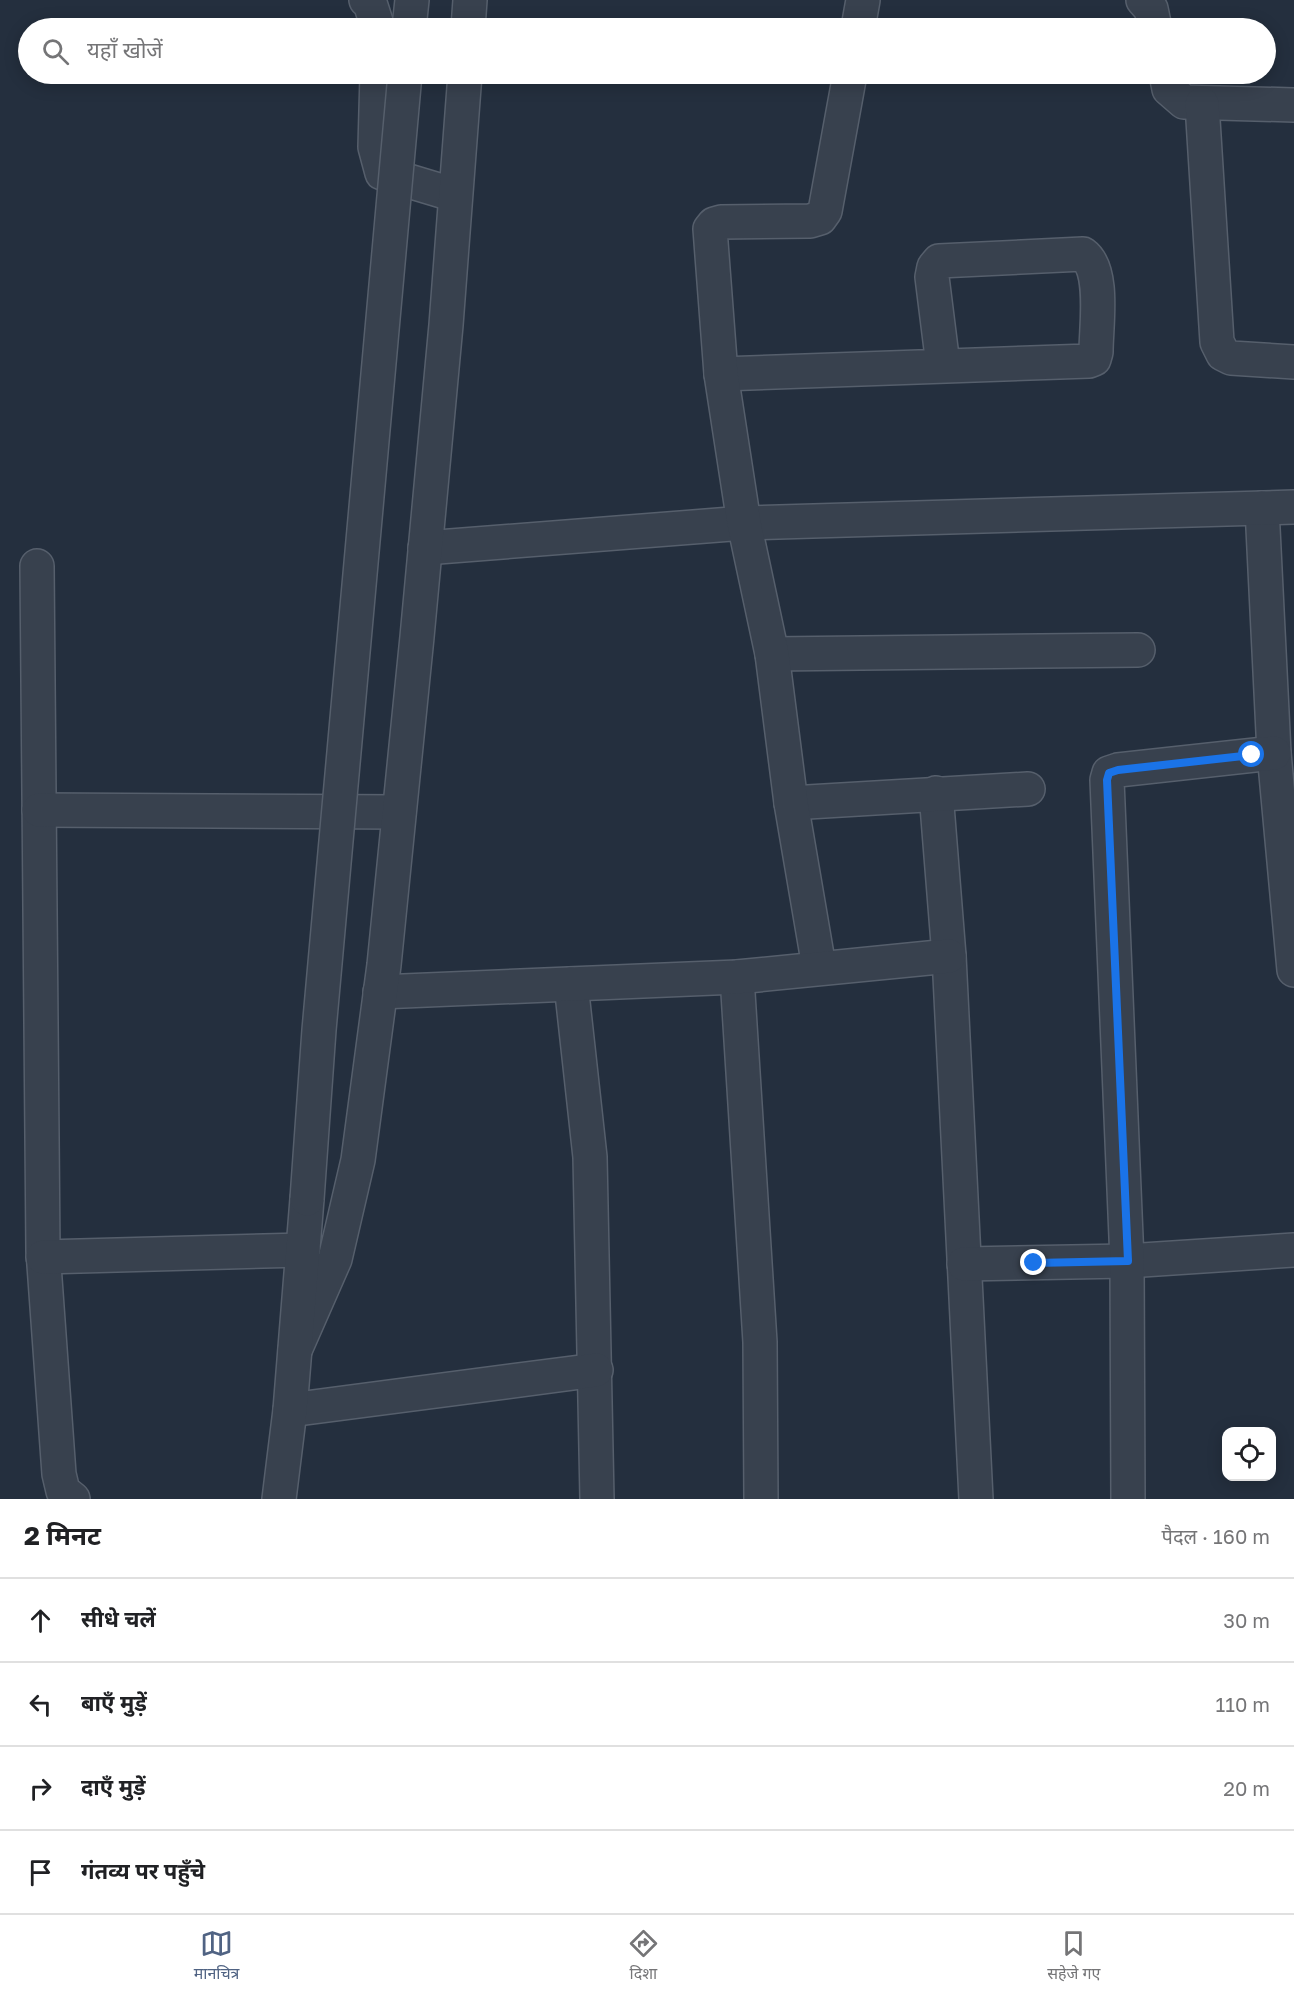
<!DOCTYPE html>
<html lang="hi">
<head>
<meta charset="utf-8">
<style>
	:root { --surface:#fff; --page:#f6f6f6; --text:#202124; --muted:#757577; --line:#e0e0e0; --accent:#506383 }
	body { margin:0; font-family:"Golos Text","Noto Sans Devanagari",sans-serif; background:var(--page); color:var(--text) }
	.controls { position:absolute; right:18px; bottom:18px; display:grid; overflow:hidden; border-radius:12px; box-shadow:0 3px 15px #0003 }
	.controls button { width:54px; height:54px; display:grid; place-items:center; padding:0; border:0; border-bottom:2px solid var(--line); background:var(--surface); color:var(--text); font:30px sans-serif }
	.stop { position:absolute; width:18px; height:18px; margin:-14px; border:4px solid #1a73e8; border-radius:50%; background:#fff }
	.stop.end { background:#1a73e8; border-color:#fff; box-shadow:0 2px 6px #0008 }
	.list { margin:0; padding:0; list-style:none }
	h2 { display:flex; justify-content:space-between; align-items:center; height:78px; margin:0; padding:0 24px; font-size:26px }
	h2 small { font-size:20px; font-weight:400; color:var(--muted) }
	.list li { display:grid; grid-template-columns:39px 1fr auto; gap:18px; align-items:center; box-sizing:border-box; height:84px; padding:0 24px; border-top:2px solid var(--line) }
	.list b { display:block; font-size:22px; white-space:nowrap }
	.list em { font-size:20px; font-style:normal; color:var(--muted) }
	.icon { flex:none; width:33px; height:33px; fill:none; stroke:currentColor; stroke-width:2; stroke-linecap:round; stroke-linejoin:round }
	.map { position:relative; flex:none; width:1294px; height:1499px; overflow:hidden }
	.search { position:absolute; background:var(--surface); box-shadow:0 3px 15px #0003; left:18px; right:18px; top:18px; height:66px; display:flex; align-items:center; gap:15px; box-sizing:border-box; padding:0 21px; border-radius:33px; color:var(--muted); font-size:22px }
	.sheet { height:414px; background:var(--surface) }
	nav { display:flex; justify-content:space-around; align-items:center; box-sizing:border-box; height:84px; border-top:2px solid var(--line); background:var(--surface); font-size:16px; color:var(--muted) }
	nav a { display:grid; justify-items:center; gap:3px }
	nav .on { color:var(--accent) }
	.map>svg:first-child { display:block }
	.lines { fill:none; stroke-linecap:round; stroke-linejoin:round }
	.minor-casing { stroke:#565f6c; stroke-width:36 }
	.minor { stroke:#38414e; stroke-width:33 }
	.minor-bridge-casing { stroke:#565f6c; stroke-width:36; stroke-linecap:butt }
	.minor-bridge { stroke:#38414e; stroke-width:33 }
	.route { stroke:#1a73e8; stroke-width:8 }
</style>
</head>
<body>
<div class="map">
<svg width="1294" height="1499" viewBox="0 0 1294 1499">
	<rect width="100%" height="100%" fill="#242f3e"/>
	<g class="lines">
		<!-- minor casing -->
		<g class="minor-casing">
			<g id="minor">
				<polyline points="366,0 370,3 378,28"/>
				<polyline points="1143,0 1151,9 1155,28"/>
				<polyline points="409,28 412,0"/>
				<polyline points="468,28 470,0"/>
				<polyline points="858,28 863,0"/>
				<polyline points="377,74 375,147 382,173 455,195"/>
				<polyline points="1166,74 1169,89 1184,102 1294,105"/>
				<polyline points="1202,104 1217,342 1223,354 1231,358 1294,362"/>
				<path d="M721,374L1089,361L1094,359L1096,352C1096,325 1105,270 1083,254L939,261L934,267L932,277L943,365"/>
				<polyline points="1262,508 1274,753 1294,970"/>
				<polyline points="425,548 744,523 1294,507"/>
				<polyline points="37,566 43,1251 59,1474 63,1491 73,1499"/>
				<polyline points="772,654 1138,650"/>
				<polyline points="936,793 949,956 976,1499"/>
				<polyline points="791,803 1028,789"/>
				<polyline points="39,810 399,812"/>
				<polyline points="819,967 791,803 772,654 744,523 721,374 710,229 714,224 721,222 810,221 820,218 825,211 850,74"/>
				<polyline points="737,977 760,1342 761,1499"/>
				<polyline points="571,984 590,1157 597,1499"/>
				<polyline points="380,992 737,977 949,956"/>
				<polyline points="43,1257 303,1250"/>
				<polyline points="964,1264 1127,1261 1294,1250"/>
				<polyline points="295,1350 335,1259 358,1160 384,965 417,637 446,325 465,74"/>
				<polyline points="290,1410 596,1370"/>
				<polyline points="279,1499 290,1410 307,1199"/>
				<polyline points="1128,1499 1127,1261 1107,780 1109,773 1118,770 1274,753"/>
			</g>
		</g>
		<!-- minor -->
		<use href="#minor" class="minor"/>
		<!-- minor-bridge casing -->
		<g class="minor-bridge-casing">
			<polyline id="minor-bridge" points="307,1199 319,1030 405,74"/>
		</g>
		<!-- minor-bridge -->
		<use href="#minor-bridge" class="minor-bridge"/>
	</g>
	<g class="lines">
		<!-- route -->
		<polyline class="route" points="1034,1263 1128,1261 1107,780 1109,773 1118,770 1252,755"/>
	</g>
</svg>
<div class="controls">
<button><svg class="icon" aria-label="locate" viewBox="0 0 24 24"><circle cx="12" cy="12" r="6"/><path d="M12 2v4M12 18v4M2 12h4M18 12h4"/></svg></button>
</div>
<div class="stop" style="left:1252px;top:755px"></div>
<div class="stop end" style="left:1034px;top:1263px"></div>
<div class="search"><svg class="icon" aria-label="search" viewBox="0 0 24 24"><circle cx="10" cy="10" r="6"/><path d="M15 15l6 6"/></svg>यहाँ खोजें</div>
</div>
<section class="sheet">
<h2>2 मिनट<small>पैदल · 160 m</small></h2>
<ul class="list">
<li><svg class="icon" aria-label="ahead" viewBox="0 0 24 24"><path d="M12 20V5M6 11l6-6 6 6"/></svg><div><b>सीधे चलें</b></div><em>30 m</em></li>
<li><svg class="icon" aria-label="left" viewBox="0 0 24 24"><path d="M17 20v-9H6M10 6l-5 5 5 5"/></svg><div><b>बाएँ मुड़ें</b></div><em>110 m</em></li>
<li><svg class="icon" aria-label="right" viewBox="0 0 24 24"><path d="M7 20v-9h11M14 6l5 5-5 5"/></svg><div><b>दाएँ मुड़ें</b></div><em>20 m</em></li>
<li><svg class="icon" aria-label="arrive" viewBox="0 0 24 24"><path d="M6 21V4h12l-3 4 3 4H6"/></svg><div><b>गंतव्य पर पहुँचे</b></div></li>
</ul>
</section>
<nav>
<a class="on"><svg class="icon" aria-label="map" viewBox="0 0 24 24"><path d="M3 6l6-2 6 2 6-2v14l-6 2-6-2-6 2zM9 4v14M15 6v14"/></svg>मानचित्र</a>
<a><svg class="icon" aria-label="directions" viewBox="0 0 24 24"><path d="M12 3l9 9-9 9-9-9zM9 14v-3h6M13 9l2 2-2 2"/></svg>दिशा</a>
<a><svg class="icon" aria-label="saved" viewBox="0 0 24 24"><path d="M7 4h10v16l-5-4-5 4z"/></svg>सहेजे गए</a>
</nav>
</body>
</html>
